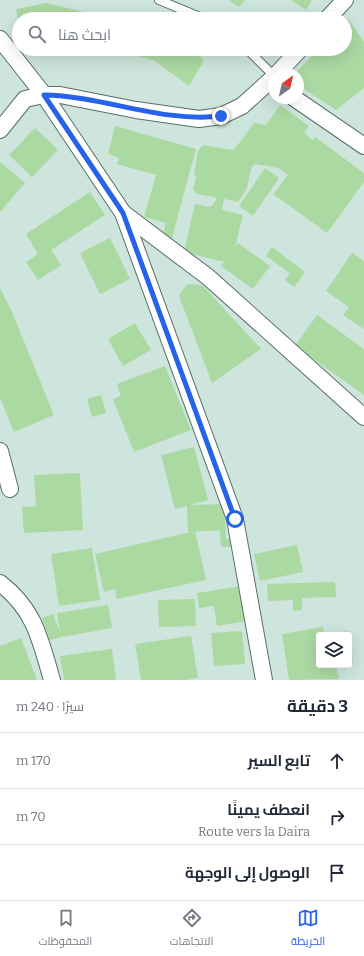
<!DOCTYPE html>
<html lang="ar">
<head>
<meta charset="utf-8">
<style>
	:root { --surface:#fff; --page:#f6f6f7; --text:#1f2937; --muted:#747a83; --line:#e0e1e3; --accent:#2563eb }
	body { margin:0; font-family:Bitter,Cairo,serif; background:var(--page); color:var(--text); direction:rtl }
	.controls { position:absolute; right:12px; bottom:12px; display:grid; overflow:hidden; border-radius:4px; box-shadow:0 4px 16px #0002 }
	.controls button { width:36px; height:36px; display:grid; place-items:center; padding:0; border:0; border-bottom:1px solid var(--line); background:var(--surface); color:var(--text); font:20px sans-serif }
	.compass { position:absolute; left:268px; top:68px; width:36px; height:36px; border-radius:50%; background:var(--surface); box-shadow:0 4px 16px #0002; rotate:34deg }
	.stop { position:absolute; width:12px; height:12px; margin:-9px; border:3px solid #2563eb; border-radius:50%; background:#fff }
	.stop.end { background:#2563eb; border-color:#fff; box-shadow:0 1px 4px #0008 }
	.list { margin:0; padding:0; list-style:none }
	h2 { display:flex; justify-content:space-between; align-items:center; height:52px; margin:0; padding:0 16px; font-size:17px }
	h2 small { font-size:13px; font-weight:400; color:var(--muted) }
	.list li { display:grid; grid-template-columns:26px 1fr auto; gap:12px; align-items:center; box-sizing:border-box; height:56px; padding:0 16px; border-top:1px solid var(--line) }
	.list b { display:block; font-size:15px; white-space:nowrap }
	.list p { margin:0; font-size:13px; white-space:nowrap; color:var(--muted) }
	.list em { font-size:13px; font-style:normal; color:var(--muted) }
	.icon { flex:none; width:22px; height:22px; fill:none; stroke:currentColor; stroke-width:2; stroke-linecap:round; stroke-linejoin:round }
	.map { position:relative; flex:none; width:364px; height:680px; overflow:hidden; direction:ltr }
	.search { position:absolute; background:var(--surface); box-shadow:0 4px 16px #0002; left:12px; right:12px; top:12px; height:44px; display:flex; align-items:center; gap:10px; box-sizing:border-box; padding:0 14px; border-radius:22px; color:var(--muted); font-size:15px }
	.sheet { height:220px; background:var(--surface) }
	nav { display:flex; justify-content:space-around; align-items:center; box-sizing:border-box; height:56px; border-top:1px solid var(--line); background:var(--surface); font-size:11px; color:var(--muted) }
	nav a { display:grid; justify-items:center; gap:2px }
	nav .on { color:var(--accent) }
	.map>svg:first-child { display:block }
	.building { fill:#abd9a2 }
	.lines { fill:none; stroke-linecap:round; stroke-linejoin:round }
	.lane-casing { stroke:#586d66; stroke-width:10 }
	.street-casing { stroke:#586d66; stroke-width:18 }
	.lane { stroke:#fff; stroke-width:8 }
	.street { stroke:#fff; stroke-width:16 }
	.route { stroke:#2563eb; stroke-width:5 }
</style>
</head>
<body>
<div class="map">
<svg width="364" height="680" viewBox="0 0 364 680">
	<rect width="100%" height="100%" fill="#cde5dc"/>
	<!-- building -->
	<g class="building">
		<polygon points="229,0 245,0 239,7"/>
		<polygon points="291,0 312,0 306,10"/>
		<polygon points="46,3 110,18 109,19 18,19 16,9"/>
		<polygon points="349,20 364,42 364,88 336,110 298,85 298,74 294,74 319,49 345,49 345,23"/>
		<polygon points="113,49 189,49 204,60 189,86 155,61"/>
		<polygon points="280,105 309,126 304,133 313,140 310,143 315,137 364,173 364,182 327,233 273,194 288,175 279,168 254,164 251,169 247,188 238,202 224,199 222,210 243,215 235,247 238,243 270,266 253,289 221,266 224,262 184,252 195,204 211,207 217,199 214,197 198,194 193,190 196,177 194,175 198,151 203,145 234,150 254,123 266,125"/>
		<polygon points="115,126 196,149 171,241 162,239 166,223 144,217 156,175 117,164 119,158 108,154"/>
		<polygon points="35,128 58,150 32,177 9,155"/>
		<polygon points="0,162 25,183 0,212"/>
		<polygon points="265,168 279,178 253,216 239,206"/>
		<polygon points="90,192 105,215 51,250 61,265 38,280 26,262 38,254 26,234"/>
		<polygon points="110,238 130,279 100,294 80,253"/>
		<polygon points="272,247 305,272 294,287 285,280 290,273 266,256"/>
		<polygon points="352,253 364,261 364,329 343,315 349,307 326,291"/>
		<polygon points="187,284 202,285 261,349 212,383 179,296"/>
		<polygon points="0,288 12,312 54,415 14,432 0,398"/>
		<polygon points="317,315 364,349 364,395 295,346"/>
		<polygon points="135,323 151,350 123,366 108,339"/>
		<polygon points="165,366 191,430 134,452 113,399 121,396 117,384"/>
		<polygon points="101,395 106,413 92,417 87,399"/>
		<polygon points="194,447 208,500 189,505 224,504 226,539 238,538 238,547 221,547 220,530 188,532 187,506 175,509 161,455"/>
		<polygon points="80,473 83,530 24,533 22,507 36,506 34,475"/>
		<polygon points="195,531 206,580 117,599 115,589 104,592 95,554"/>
		<polygon points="297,545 303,572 260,581 254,554"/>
		<polygon points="92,548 100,600 59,606 51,554"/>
		<polygon points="335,582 336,597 302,598 302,610 293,611 293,600 268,601 267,584"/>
		<polygon points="242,586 248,621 217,626 214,606 199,608 197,593"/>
		<polygon points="195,599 196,626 159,627 158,600"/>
		<polygon points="108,605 112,628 61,637 50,640 42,618 53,614 60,632 57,613"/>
		<polygon points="323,627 324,635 319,635 319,665 336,665 339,679 289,680 282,634"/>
		<polygon points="242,631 245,664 214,666 211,633"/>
		<polygon points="348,631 349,635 331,635 331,634"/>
		<polygon points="191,636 198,678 185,680 141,680 135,644"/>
		<polygon points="21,638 37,680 0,680 0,646"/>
		<polygon points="349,641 353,663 349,663"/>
		<polygon points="112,649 116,680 64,680 60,656"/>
	</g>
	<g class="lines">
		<!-- lane casing -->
		<g class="lane-casing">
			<g id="lane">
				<polyline points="159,0 205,19"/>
				<polyline points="247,49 274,76"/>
			</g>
		</g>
		<!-- street casing -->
		<g class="street-casing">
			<g id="street">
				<polyline points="327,19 345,0"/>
				<polyline points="0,39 44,95 123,213 235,519 264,680"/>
				<polyline points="277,74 300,49"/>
				<polyline points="294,98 364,146"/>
				<polyline points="0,130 25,99 44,95 60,95 136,110 199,119 221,116 242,106 274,77"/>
				<polyline points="123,213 208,277 364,417"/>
				<polyline points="0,451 10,489"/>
				<path d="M0,583C35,610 40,639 52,680"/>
			</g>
		</g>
		<!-- lane -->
		<use href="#lane" class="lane"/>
		<!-- street -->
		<use href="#street" class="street"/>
	</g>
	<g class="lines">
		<!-- route -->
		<path class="route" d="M221,116C161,123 104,96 44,95L123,213L235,519"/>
	</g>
</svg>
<div class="controls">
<button><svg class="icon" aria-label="layers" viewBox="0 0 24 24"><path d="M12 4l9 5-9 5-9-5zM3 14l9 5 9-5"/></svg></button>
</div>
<svg class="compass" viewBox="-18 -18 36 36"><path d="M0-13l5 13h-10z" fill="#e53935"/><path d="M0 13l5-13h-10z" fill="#747a83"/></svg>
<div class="stop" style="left:235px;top:519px"></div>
<div class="stop end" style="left:221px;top:116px"></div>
<div class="search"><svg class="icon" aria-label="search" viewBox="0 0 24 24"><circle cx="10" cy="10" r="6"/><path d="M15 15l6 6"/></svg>ابحث هنا</div>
</div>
<section class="sheet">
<h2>3 دقيقة<small>سيرًا · 240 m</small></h2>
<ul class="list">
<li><svg class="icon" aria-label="ahead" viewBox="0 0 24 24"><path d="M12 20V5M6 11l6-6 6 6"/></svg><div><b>تابع السير</b></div><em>170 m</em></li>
<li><svg class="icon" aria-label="right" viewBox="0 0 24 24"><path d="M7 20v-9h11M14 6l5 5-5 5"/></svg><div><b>انعطف يمينًا</b><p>Route vers la Daira</p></div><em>70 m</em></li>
<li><svg class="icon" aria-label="arrive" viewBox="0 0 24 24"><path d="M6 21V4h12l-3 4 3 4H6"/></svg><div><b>الوصول إلى الوجهة</b></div></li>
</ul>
</section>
<nav>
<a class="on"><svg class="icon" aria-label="map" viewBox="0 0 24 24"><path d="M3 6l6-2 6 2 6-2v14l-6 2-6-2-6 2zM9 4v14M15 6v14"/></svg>الخريطة</a>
<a><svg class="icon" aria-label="directions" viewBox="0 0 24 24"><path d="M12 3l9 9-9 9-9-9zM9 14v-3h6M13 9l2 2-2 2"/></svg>الاتجاهات</a>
<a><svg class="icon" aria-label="saved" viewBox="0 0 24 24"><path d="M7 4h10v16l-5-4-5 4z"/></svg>المحفوظات</a>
</nav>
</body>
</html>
